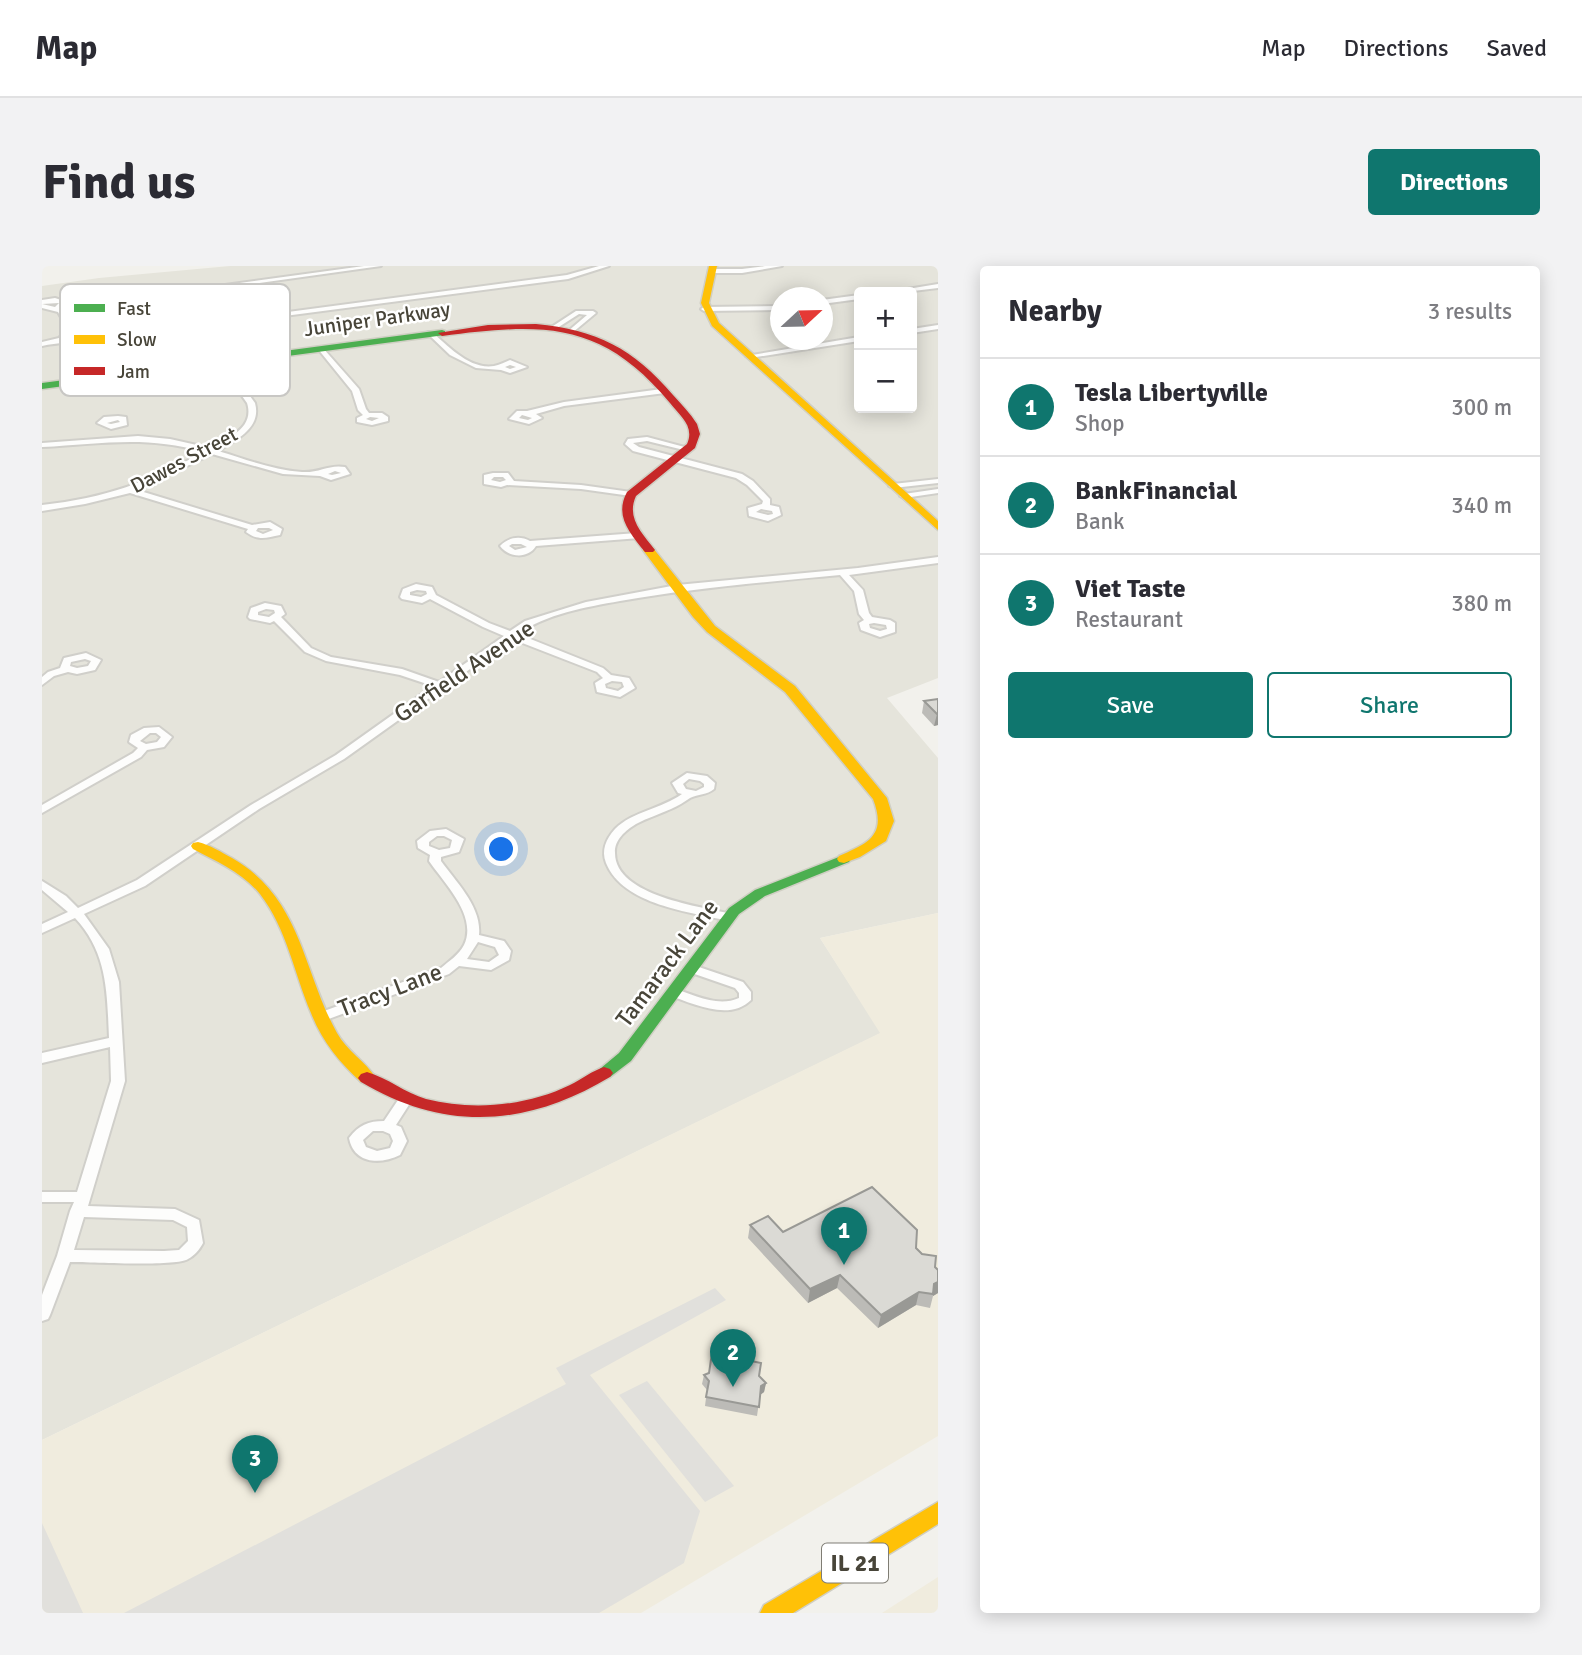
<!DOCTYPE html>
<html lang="en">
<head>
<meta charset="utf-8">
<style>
	:root { --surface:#fff; --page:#f2f2f3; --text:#2b2b33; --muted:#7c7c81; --line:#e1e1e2; --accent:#0f766e }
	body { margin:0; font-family:Signika,sans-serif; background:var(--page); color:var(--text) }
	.controls { position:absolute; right:21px; top:21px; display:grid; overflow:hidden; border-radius:7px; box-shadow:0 4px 18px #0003 }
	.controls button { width:63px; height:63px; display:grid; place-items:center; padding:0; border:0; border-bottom:2px solid var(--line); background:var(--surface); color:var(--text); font:35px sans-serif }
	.compass { position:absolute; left:728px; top:21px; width:63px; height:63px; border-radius:50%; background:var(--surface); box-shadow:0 4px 18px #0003; rotate:68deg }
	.you { position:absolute; left:460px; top:584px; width:24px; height:24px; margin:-18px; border:5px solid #fff; border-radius:50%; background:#1a73e8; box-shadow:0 0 0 10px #1a73e833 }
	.badge { display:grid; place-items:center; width:46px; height:46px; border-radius:50%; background:var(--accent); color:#fff; font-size:23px; font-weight:700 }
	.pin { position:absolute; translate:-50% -58px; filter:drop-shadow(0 2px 4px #0008) }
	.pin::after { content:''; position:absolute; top:37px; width:24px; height:21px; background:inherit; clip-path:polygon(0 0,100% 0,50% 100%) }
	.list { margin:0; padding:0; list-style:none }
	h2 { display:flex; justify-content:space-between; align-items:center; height:91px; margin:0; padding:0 28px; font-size:30px }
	h2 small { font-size:23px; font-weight:400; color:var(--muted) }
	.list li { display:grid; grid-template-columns:46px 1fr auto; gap:21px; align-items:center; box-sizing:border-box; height:98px; padding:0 28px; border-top:2px solid var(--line) }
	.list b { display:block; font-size:26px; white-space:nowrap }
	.list p { margin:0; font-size:23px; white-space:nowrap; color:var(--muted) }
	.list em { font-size:23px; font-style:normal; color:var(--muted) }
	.actions { display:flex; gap:14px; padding:21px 28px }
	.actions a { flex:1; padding:16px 0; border:2px solid var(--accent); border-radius:7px; text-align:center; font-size:24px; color:var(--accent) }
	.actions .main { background:var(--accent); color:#fff }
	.map { position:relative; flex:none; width:896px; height:1347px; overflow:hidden; border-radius:7px }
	header { display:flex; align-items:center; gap:42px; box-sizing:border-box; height:98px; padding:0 35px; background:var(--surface); border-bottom:2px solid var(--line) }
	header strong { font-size:33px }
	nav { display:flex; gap:38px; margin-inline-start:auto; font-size:24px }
	.intro { display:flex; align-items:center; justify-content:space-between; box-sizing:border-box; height:168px; padding:0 42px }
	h1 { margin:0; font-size:49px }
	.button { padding:18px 32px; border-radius:7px; background:var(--accent); color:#fff; font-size:24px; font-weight:700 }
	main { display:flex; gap:42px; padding:0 42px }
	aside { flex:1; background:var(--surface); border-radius:7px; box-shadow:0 4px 18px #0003 }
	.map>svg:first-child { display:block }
	.residential { fill:#e5e4db; fill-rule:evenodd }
	.commercial { fill:#f0ecde }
	.parking { fill:#e1e0dc }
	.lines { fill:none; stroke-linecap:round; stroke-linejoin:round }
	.street-casing { stroke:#d0cfca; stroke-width:4 }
	.fast-casing { stroke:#d0cfc4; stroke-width:3 }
	.slow-casing { stroke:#d0cfc4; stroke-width:3 }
	.jam-casing { stroke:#d0cfc4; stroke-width:3 }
	.street { fill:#fdfdfc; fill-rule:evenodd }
	.fast { fill:#4caf50; fill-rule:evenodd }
	.slow { fill:#ffc107; fill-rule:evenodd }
	.jam { fill:#c62828; fill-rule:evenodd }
	.wall { fill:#bcbbb7 }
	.shaded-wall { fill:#999995 }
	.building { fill:#dbdad5; stroke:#999995; stroke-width:2 }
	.labels { text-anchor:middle; stroke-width:5; stroke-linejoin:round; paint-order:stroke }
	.far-street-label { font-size:21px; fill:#484539; stroke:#fff }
	.shield { fill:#fff; stroke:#7f7d74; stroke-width:2 }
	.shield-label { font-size:23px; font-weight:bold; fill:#484539 }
	.street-label { font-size:24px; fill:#484539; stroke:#fff }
	.key { fill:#fff; stroke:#c8c7c4; stroke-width:2 }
	.key-label { font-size:19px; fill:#484539 }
</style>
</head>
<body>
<header>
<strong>Map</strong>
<nav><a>Map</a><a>Directions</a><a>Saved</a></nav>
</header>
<div class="intro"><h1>Find us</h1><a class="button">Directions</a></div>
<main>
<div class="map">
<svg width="896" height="1347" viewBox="0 0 896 1347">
	<rect width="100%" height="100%" fill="#f2f1ec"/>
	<!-- residential -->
	<path class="residential" d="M188,0H896V412L845,432L896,492V647L778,672L839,767L0,1174V20L57,12ZM817,26H870V142H817ZM738,32H780V74H738Z"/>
	<!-- commercial -->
	<g class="commercial">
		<polygon points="896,647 896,1170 599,1347 0,1347 0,1174 838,767 778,672"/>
		<polygon points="896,1311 896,1347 840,1347"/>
	</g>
	<!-- parking -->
	<g class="parking">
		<polygon points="673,1022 684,1034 548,1109 658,1245 642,1297 557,1347 82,1347 524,1118 514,1102"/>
		<polygon points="605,1115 692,1220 663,1236 577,1129"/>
		<polygon points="0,1257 41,1347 0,1347"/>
	</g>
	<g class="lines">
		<!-- street casing -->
		<g class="street-casing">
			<g id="street">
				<path d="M322,0H339L132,29L136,32L155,58L525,9L557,0H567L526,13L158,61L213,137C220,162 194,174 176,185C203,193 231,204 260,206C278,207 287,198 303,201L308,208L289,214L278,210L241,208L170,188L95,224L210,259L228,256L240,263L238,269C224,272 216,275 204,266L206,263L88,227L43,238L0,245V239C64,232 106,216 162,186C104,169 58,178 0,181V177L96,170L128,173L168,182C186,172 213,162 205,137L132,34L124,29V27ZM293,205L299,207L290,209L286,208ZM216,262H227L231,264L221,268L214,265Z"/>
				<polygon points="723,0 740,0 700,7 670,7 667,5 670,3 700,3"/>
				<polygon points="896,18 896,22 863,26 847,26"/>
				<polygon points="817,29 817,33 780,38 780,34"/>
				<path d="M13,32L25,36L19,43L21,44L32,62L30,65L45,69V71C30,78 16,76 0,80V76L17,72L25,62L16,46L0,42V38L13,41L17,37L0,38V34ZM27,68L36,70L23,73Z"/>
				<polygon points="738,40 738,44 662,45 659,43 662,41"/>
				<polygon points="534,45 551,45 554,47 530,67 525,66 545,49 537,48 512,64 508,64 508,62"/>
				<polygon points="896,59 896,63 870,67 870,63"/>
				<path d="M386,66H390C406,80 428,104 452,100C457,99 463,96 468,94L485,101L468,107L459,104L434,102L408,89L386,68ZM468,99L474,101L468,103L463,101Z"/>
				<polygon points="817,71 817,75 708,92 704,90"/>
				<path d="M276,81H280L317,123L324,143L327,147H340L346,151V155L330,159L315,156V152L321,149L316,144L310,125L276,83ZM328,151L337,152L330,155L324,153Z"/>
				<path d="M620,123H623V127L522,140L494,148L500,152L487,158L467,153L475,145H485L522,136ZM480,149L490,152L486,154L477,152Z"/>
				<path d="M76,150L84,151L85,159L69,163L55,157L62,151ZM76,154L78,156L69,158L65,157Z"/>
				<path d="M605,171L650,183L646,185L605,175L591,177L597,181L700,208L711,215L728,233V239L737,241L739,249L726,255L707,250L706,242L720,238L721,235L705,219L694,212L591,185L583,178L586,173ZM719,243L730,245L731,248L726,249L714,246Z"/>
				<path d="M451,207H466L472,215L539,219L589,226L593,228L589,230L539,223L465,219L459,221L442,218V209ZM452,211H461L464,214L458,216L449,214Z"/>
				<polygon points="896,213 896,217 851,222 847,220 851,218"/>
				<polygon points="896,223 896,227 862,232 858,230 862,228"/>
				<path d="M595,267L599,270L598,272L494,280C486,293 467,292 458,280C466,272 477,269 488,275ZM470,278H479L485,281L473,284L467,280Z"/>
				<path d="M896,291V297L807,309L821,324L827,347L830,351L848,354L853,357V366L838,371L819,364L817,357L822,354L817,348L812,325L798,309C724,316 651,322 578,335C544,341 504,348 476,368L561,402L569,409L587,412L593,422L578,431L555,426L553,417L561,412L555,406L470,373L302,493L217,543L103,620L42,648L67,683L77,716L83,815L46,940L133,943L157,954L161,977C158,983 152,990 146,993C133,1001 49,996 28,996L8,1049L6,1053L0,1055V1029L15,990L28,945L32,936H0V926H35L69,815L68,781L0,797V787L67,772C65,728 66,687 33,652L0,667V658L26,646L0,624V615L24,630L36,642L95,614L209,539L294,489L391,420L358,409L284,395L263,386L232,355L228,357L208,353L206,351L209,342L223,337L239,340L243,348L239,351L269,382L289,391L360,403L397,416L462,370L441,361L388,333L380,337L360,333L358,331L361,323L374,318L390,321L394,329L447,357L468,365L483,355L544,336L635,319L816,302ZM375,324L384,325L385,328L379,331L368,329V326ZM224,343L232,344L233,347L227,351L216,349V346ZM832,357L844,359L845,363L838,365L828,362L827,358ZM570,415L580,416L582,421L576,425L564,422L563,418ZM42,951L131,954L145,961L146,975L137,984L122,985L32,984Z"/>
				<path d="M44,387L59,394L53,404L35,408L26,406L12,410L0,419V411L6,406L18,402L22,392ZM43,393L49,395L46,400L35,402L28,400L29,396Z"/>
				<path d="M117,461L130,471L122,481L105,484L99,491L0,547V539L91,487L96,482L87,476L89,469L102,462ZM108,467H114L119,471L115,476L104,478L98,475Z"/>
				<path d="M645,507L665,510L673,517L672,523C665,529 656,528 648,532C642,536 636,540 629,543C618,548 605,552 594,558C584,564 572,574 573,587C573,630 660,641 691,648L693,651L691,654L687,655C648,646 581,639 564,597C559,584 564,573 573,563C591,545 619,543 640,528L636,527L630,517ZM647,513L658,515L662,518V521L654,525L644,523L641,518Z"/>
				<path d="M404,563L422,573L417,586L399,591V595C414,616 440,641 437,669L462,675L469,685L467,694L449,704L417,700L407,708L284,754H274L273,751L274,748L399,702C407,695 417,689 422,679C436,650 402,617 387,595L388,589L376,582L375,575L388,565ZM395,570H402L410,574L408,582L397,584L387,580V576ZM436,676L453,681L457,689L447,696L425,693Z"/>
				<path d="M648,698L701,716L709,726V734C687,756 650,737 626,729L624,726L626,723L630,722C651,728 675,742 697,732V727L693,722L644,705L642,702Z"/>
				<path d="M365,826L370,828L372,831L354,859L359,861L365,875L358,889C338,899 312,898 307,872C317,859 326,855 342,855L360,828ZM331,865H341L348,868L351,875L348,882L335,885L324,881L321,874Z"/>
			</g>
		</g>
		<!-- fast casing -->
		<g class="fast-casing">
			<g id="fast">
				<polygon points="400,64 403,65 403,69 0,123 0,117"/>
				<polygon points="802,589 807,590 809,593 807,596 723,630 697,648 589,795 568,811 556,811 553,807 577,787 687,642 713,624"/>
			</g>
		</g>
		<!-- slow casing -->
		<g class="slow-casing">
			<g id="slow">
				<polygon points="667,0 675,0 667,37 677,57 896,255 896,264 670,60 659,37"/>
				<path d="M607,281L611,282L673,360L753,420L845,532L852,555L844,575L818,591L802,597L797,596L795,593L797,590C827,577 845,569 831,533L743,426L665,366L651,351L601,284Z"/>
				<path d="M156,576C168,579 179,586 190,592C260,632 260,704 295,767C305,785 323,795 334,812L331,816H319C297,796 280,775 269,747C252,707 245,663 218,628C201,607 174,595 151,583L149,580L151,577Z"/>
				<polygon points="896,1236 896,1258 751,1347 718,1347 722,1339"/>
			</g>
		</g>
		<!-- jam casing -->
		<g class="jam-casing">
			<g id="jam">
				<path d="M494,58C555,64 591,82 631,129C639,138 648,147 655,158L658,168L653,182L594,230C584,252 600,267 613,284L611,286H603C588,267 572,250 585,226L645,178C653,160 638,150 628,137C559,54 501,57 400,70L396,67L446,59Z"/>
				<path d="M562,801L568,803L571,807L568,811C485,861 403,866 319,816L316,812L319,808L325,806C346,812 363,827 384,833C431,845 485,840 528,819C540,813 550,805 562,801Z"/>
			</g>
		</g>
		<!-- street -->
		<use href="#street" class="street"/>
		<!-- fast -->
		<use href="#fast" class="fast"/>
		<!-- slow -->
		<use href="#slow" class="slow"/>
		<!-- jam -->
		<use href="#jam" class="jam"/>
	</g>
	<!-- wall -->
	<g class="wall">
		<polygon points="896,433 896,459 892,460 880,447 882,435"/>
		<polygon points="708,959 741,966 874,982 896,1004 896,1027 891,1030 888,1042 874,1039 836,1062 795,1022 766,1037 706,972"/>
		<polygon points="667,1107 717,1110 724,1117 722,1126 718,1129 715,1150 663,1140 665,1124 660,1118 662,1109"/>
	</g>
	<!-- shaded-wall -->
	<g class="shaded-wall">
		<polygon points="895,448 896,448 896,459 892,460"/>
		<polygon points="798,1009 795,1022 766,1037 768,1023"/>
		<polygon points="896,1016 896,1027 891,1030 892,1018"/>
		<polygon points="877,1026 874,1039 836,1062 839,1049"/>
		<polygon points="724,1117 722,1126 718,1129 719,1120"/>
	</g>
	<!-- building -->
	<g class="building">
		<polygon points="896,433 896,448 895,448 882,435"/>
		<polygon points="830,921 875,964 874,982 880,988 894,990 893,1001 896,1004 896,1016 892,1018 891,1028 877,1026 839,1049 798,1009 768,1023 708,959 726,950 741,966"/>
		<polygon points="670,1087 719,1097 717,1110 724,1117 719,1120 717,1141 664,1131 667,1115 662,1109 667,1107"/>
	</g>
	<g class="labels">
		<!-- far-street labels -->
		<g class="far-street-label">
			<text transform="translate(335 53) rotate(-8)" y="7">Juniper Parkway</text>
			<text transform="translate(142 194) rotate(-28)" y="7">Dawes Street</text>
		</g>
		<!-- shield labels -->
		<rect class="shield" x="780" y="1277.5" width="66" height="39" rx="5"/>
		<g class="shield-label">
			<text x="813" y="1305">IL 21</text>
		</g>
		<!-- street labels -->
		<g class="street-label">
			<text transform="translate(422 405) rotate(-34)" y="8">Garfield Avenue</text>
			<text transform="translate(625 697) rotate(-53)" y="8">Tamarack Lane</text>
			<text transform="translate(348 724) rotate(-21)" y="8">Tracy Lane</text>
		</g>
	</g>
	<!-- legend -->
	<rect x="18" y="18" width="230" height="112" rx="10" class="key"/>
	<rect x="32" y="38" width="31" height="8" fill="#4caf50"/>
	<rect x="32" y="69" width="31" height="9" fill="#ffc107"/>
	<rect x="32" y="101" width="31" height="8" fill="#c62828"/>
	<g class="key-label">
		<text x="75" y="49">Fast</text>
		<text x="75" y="80">Slow</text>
		<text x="75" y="112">Jam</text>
	</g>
</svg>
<div class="controls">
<button>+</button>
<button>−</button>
</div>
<svg class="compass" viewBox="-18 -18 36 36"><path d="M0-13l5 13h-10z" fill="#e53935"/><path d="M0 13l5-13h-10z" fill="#7c7c81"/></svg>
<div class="you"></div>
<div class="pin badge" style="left:802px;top:999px">1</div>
<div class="pin badge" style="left:691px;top:1121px">2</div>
<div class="pin badge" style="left:213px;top:1227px">3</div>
</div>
<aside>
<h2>Nearby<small>3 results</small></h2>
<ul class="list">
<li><span class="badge">1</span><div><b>Tesla Libertyville</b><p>Shop</p></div><em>300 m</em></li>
<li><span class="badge">2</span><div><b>BankFinancial</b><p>Bank</p></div><em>340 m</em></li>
<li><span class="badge">3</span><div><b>Viet Taste</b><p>Restaurant</p></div><em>380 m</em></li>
</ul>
<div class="actions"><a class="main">Save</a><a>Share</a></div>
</aside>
</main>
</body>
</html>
